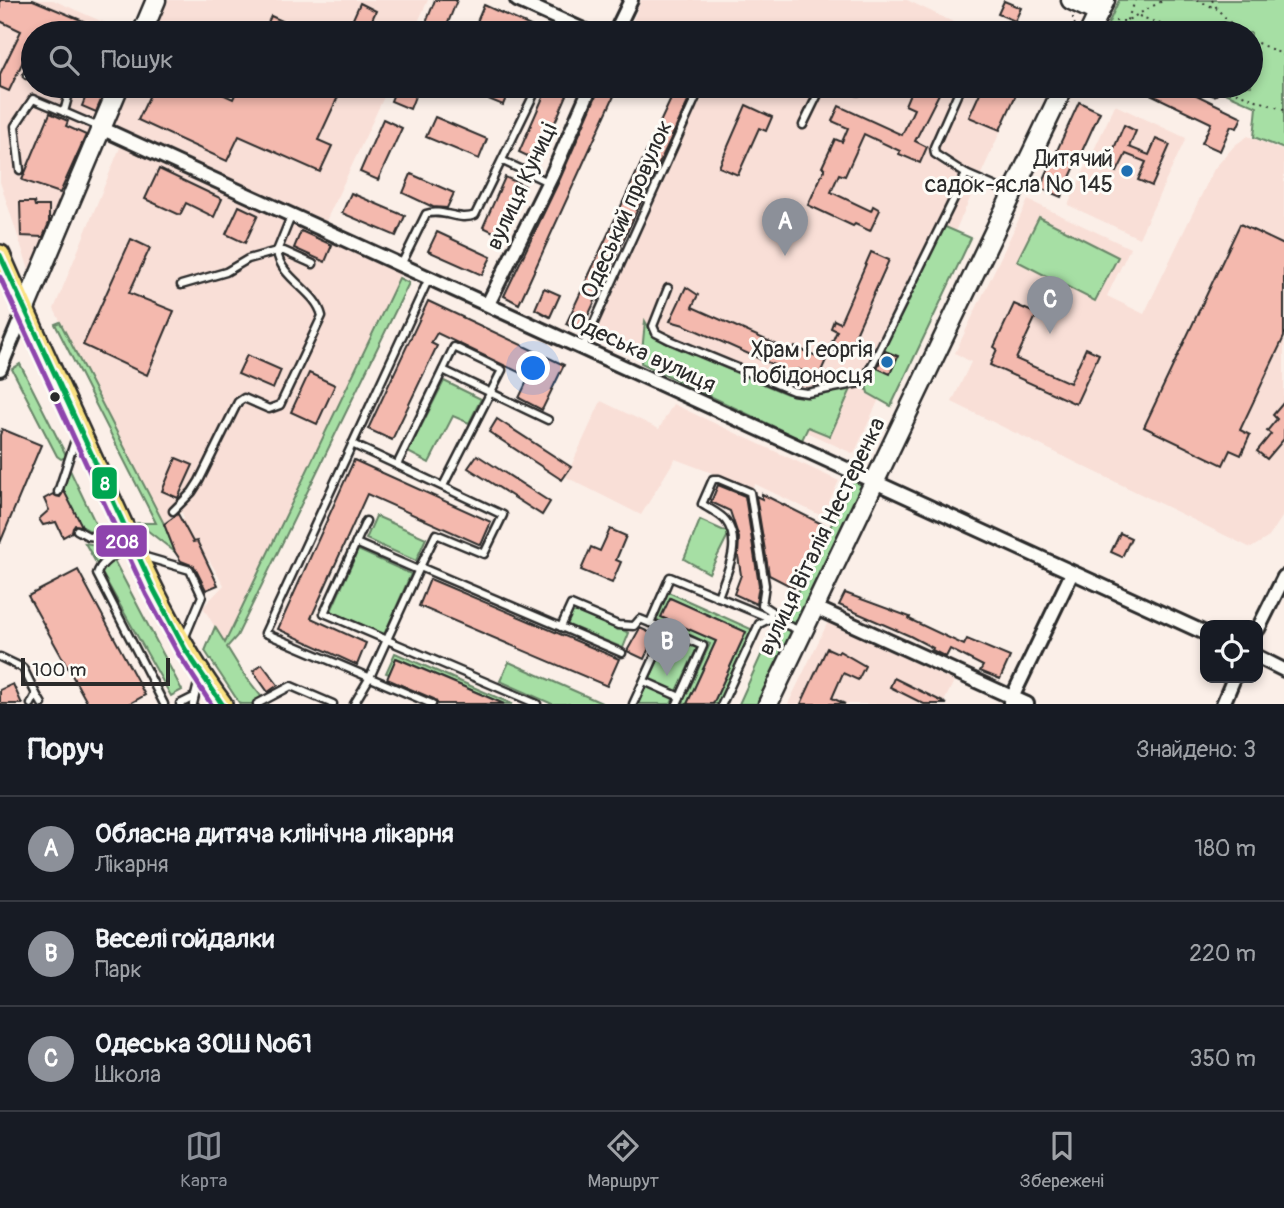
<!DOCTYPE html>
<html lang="uk">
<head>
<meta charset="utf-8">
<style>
	:root { --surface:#171b24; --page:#20242c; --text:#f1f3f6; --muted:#9ea1a6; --line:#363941; --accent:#8c9099 }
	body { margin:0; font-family:Pangolin,sans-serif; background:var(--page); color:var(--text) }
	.controls { position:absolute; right:21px; bottom:21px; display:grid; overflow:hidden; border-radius:14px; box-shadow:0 4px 10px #0003 }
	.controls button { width:63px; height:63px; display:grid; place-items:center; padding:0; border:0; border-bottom:2px solid var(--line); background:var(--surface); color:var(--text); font:35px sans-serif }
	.scale { position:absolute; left:21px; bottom:18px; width:149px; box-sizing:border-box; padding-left:7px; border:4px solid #2b2b2b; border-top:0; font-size:19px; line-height:24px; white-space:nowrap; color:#2b2b2b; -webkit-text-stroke:5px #fdfcf7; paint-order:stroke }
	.you { position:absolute; left:534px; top:369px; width:24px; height:24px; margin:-18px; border:5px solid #fff; border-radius:50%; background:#1a73e8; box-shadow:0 0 0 10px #1a73e833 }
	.badge { display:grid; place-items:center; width:46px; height:46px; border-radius:50%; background:var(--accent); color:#fff; font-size:23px; font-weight:700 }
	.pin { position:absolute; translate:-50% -58px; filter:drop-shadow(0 2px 4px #0008) }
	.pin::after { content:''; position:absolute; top:37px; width:24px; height:21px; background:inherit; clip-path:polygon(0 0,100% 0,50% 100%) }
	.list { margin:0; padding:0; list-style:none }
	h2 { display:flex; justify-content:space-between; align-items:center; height:91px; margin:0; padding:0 28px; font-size:30px }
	h2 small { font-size:23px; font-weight:400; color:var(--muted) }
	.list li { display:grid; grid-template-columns:46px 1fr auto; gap:21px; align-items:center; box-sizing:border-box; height:105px; padding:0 28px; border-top:2px solid var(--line) }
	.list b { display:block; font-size:26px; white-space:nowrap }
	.list p { margin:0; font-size:23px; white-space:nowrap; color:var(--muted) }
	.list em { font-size:23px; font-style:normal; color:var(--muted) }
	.icon { flex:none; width:38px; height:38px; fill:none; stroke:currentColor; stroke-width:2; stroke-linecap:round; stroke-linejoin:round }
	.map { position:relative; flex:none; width:1284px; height:704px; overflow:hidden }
	.search { position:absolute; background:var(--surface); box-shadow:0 4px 10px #0003; left:21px; right:21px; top:21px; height:77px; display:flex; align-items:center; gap:18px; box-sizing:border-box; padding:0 24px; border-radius:38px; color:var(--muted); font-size:26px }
	.sheet { height:406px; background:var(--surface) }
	nav { display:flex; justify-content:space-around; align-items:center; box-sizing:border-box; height:98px; border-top:2px solid var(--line); background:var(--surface); font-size:19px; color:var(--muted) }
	nav a { display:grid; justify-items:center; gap:4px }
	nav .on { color:var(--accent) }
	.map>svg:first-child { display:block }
	.built { fill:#f9dfd7 }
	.green { fill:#a6dfa4; stroke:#688568; stroke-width:2 }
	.building { fill:#f4b9ae; stroke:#2b2b2b; stroke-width:2 }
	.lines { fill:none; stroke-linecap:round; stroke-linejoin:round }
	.lane-casing { stroke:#2b2b2b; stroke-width:11 }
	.street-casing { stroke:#2b2b2b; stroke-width:18 }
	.secondary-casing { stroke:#2b2b2b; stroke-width:23 }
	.primary-casing { stroke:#2b2b2b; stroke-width:24 }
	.path { stroke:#2b2b2b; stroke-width:2; stroke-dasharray:2 5; stroke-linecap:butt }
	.lane { stroke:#fdfcf7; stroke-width:6 }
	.street { stroke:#fdfcf7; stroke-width:12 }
	.secondary { stroke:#fdfcf7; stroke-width:18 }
	.primary { stroke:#fae180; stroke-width:19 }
	.bus-1-casing { stroke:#fdfcf7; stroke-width:10 }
	.bus-2-casing { stroke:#fdfcf7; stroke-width:10 }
	.bus-1 { stroke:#00a651; stroke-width:5 }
	.bus-2 { stroke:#8e44ad; stroke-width:5 }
	.poi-dot { fill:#1f6fb2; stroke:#fdfcf7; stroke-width:2.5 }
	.bus-dot { fill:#2b2b2b; stroke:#fdfcf7; stroke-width:2.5 }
	.labels { text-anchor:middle; stroke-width:6; stroke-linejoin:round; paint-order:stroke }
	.poi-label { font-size:23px; fill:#2b2b2b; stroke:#fdfcf7; text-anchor:end }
	.street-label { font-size:23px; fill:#2b2b2b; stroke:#fdfcf7 }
	.line-badge { stroke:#fdfcf7; stroke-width:2.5 }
	.badge-label { font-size:19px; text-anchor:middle; font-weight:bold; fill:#fff }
</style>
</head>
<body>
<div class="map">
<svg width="1284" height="704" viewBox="0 0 1284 704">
	<rect width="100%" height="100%" fill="#fbefe8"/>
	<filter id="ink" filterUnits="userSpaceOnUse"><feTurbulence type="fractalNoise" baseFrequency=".0143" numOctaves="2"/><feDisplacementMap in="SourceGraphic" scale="14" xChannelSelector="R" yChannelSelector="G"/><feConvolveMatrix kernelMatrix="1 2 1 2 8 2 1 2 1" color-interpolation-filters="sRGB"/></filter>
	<g filter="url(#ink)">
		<!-- built -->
		<g class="built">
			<polygon points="0,0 53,0 128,33 33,33 33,86 116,86 31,276 0,182"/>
			<polygon points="159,0 428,0 413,33 144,33"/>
			<polygon points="641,0 907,0 976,33 628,33"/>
			<polygon points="122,86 389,86 326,221 104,127"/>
			<polygon points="707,86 1021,86 854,454 591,333"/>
			<polygon points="1115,105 1186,138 1139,238 1068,205"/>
			<polygon points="1248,136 1284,151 1284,514 1269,537 1251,548 952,402 971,362 955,353 1028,200 1130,248 1107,296 1144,314 1214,169 1235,145"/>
			<polygon points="121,145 401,273 225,644 203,607 224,585 209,560 205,559 197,541 193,542 181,520 184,518 182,512 164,524 54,309"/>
			<polygon points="601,401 659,429 673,404 839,481 822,516 755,484 752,488 675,459 641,515 566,477"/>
			<polygon points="828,622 954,681 943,704 788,704"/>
		</g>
		<!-- green -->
		<g class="green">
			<polygon points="1119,0 1284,0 1284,149 1254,137 1257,107 1210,86 1251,86 1251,33 1104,33"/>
			<polygon points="1039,217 1118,257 1095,301 1017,261"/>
			<polygon points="943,226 971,238 891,406 868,393 863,373"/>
			<polygon points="399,278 409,283 237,636 227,647 243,673 267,704 240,704 205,651 215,627 225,643"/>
			<polygon points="645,321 650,330 665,343 787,394 800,395 841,381 844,386 851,389 830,436 808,427 802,440 641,363"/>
			<polygon points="60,322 164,524 175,552 138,523 156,523 55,324"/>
			<polygon points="20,364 67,457 61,459 57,456 12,369"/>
			<polygon points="444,381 481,399 469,423 453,416 429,463 408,452"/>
			<polygon points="68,466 102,537 73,522 60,496"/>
			<polygon points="856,475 865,482 759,704 739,704 772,631 778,632"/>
			<polygon points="376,516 426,538 416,561 366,539"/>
			<polygon points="700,520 729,533 709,573 684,559"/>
			<polygon points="85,543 107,547 182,690 171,696"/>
			<polygon points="358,550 411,574 384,635 331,611"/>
			<polygon points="668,592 753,630 718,704 713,704 746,632 670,598 662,617 716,641 687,704 682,704 710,644 655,619"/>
			<polygon points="573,608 629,633 623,648 566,624"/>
			<polygon points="669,636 697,648 671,704 638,704"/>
			<polygon points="395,653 512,704 504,704 397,658 389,674 386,673"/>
			<polygon points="509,662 604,704 552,704 500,681"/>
		</g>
		<!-- building -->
		<g class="building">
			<polygon points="0,0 33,0 112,33 33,33 33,40 9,91 0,87 0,74 21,31 0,21"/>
			<polygon points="435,0 457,0 444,33 422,33"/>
			<polygon points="1004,1 1021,8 1015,21 998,14"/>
			<polygon points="360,3 376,11 366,33 337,33 341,24 349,28"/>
			<polygon points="484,5 546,33 496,33 476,24"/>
			<polygon points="271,16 309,33 263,33"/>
			<polygon points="90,86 107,86 96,112 82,106"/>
			<polygon points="154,86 205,86 233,99 239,86 343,86 318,140 332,146 320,172 239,136 227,161 138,120"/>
			<polygon points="397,86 419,86 410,109 391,101"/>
			<polygon points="457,86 511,86 503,105"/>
			<polygon points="548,86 571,86 538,161 519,152"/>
			<polygon points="677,86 693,91 581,331 566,324"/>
			<polygon points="913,86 943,86 915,141 927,147 920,163 899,154 900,151 864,134 845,176 839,174 831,192 871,211 873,206 880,210 870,231 855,224 853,226 808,205 825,168 822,167 835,139 842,142 848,128 832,121 839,106 902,135 914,109 905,105"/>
			<polygon points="983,86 1020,86 1000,130 969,117"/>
			<polygon points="1146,86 1178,86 1242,117 1237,128 1231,126 1220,151 1202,143 1211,123 1144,91"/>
			<polygon points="599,89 614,96 519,304 504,296 560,179"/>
			<polygon points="1079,102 1100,112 1061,197 1040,188"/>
			<polygon points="746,105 772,117 766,131 759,128 738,175 719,167"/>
			<polygon points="50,113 68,121 66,126 86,135 60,193 22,180"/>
			<polygon points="435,117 487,139 479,159 426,137"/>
			<polygon points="383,119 402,128 378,180 360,172"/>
			<polygon points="1124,125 1136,131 1129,147 1149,155 1156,139 1170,145 1152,186 1138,180 1146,162 1126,154 1117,172 1106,167"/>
			<polygon points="159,169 222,199 214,217 186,203 180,215 145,199"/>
			<polygon points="411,174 454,193 447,208 433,207 403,193"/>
			<polygon points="505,177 525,186 502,236 483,227"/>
			<polygon points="351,193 405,216 396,236 342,213"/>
			<polygon points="20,202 34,202 35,206 49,206 49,223 43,237 21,236"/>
			<polygon points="239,206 258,215 245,243 226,234"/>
			<polygon points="1240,224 1284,245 1284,337 1240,430 1250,435 1241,455 1230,450 1223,465 1144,427"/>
			<polygon points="301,231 332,245 325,262 294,248"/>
			<polygon points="437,232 491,257 482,275 428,251"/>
			<polygon points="131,239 150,248 129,293 174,311 147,375 83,345"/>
			<polygon points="871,252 889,260 846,356 829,349 837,331 831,328 834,320 840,323"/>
			<polygon points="686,287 698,295 692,307 793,352 795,347 826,360 818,378 798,369 796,375 684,325 670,321"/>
			<polygon points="544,288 560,295 550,317 535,309"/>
			<polygon points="428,301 564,365 542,410 519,398 529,377 437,333 431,343 437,346 392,440 368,429"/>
			<polygon points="1014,304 1037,314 1016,359 1070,383 1086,348 1099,354 1076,404 990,365 997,349 994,347"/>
			<polygon points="885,351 898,356 890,374 877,368"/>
			<polygon points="247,355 281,370 273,389 238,374"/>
			<polygon points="309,373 335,385 317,424 291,412"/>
			<polygon points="1284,402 1284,439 1267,459 1257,451 1271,434 1267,431 1277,419 1273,415"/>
			<polygon points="497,419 571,467 562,480 489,432"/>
			<polygon points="2,429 41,445 0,543 0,435"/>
			<polygon points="477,455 550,502 542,515 468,468"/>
			<polygon points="176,458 193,465 178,498 162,491"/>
			<polygon points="354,460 491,522 481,545 367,494 311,618 366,643 357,665 278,629"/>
			<polygon points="718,485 745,496 759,585 756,604 734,594 741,575 738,556 739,538 730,511 711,502"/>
			<polygon points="64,491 82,526 75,525 72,532 63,537 56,522 43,525 39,519 49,510 44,499 53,494 60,497"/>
			<polygon points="762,494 824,525 794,588 769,575 756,496 762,499"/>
			<polygon points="178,514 193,542 197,541 218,585 206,590 194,566 181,561 175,552 164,524"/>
			<polygon points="610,529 626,536 616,560 621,562 612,583 581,570 591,547 600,551"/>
			<polygon points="1120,533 1131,538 1122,557 1111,552"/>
			<polygon points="78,570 145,695 129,704 88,704 28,596"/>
			<polygon points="430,579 619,659 607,686 419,606"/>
			<polygon points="845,593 910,617 909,619 964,645 967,639 1010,657 1000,679 980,671 983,666 950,649 946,657 932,650 933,648 910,636 839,605"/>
			<polygon points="670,598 746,632 713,704 687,704 716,641 661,617"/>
			<polygon points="640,628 655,635 644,659 627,651"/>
			<polygon points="827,648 838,653 839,651 865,666 858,680 843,673 832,698 845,704 801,704"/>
			<polygon points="396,658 504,704 438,704 434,699 387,679"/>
			<polygon points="262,664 278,685 268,692 253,671"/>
			<polygon points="894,678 947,704 924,704 890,687"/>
			<polygon points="13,684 22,704 0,704 0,690"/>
		</g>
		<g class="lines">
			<!-- lane casing -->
			<g class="lane-casing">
				<g id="lane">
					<polyline points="563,33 568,23"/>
					<polyline points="27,75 33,65"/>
					<polyline points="71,86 64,112 101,128"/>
					<polyline points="845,86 858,91 871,86"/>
					<polyline points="961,86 934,147 935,154 966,174 1010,193"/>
					<polyline points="1203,86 1214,91"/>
					<polyline points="803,125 822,86"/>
					<polyline points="503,161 548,182"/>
					<polyline points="20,170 15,126 33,99 64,112"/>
					<path d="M402,263L426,214C442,208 459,222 475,215L538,86"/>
					<polyline points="430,276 265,633 432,704"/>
					<polyline points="181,285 226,272 248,259 277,251 284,251 313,264"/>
					<polyline points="668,288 653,326 656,333 670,340 793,391 807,393 860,383 867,375 966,174"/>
					<polyline points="583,347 701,86"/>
					<polyline points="443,370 548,420"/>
					<polyline points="352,444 397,465"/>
					<polyline points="58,492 76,437"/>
					<path d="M173,511L192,492L199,481L238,402L244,398L269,409L280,405L322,316C316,290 280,279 277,251L292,214"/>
					<polyline points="366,521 324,613 537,704"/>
					<polyline points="77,530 88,536 125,540"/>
					<polyline points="356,543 418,570"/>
					<path d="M131,546C118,554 102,559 97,574L164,704"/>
					<polyline points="142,556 190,570 202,596 184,639"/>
					<polyline points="420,567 436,534 484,554 503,515 397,465 454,347 502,370 443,486"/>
					<path d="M718,597C726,574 743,544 726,521C721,514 709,509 702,504L713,479H719L750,492L765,585L762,605L771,611L769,619"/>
					<polyline points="650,623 667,630"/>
					<polyline points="561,627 571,605 618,625 634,626 640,619 650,623 670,577 801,631"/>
					<polyline points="0,657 23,668 36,694 31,704"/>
					<polyline points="644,681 680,697"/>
					<polyline points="36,694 42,704"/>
					<polyline points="180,704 194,697"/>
					<polyline points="193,704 199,679"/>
					<polyline points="257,704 291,686 333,704"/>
					<polyline points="354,704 370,677 420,567 622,653"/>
					<polyline points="633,704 667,630 703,646 677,704"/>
					<polyline points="722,704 759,624 769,619"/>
				</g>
			</g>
			<!-- street casing -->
			<g class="street-casing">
				<g id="street">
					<polyline points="517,0 590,33"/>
					<polyline points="615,33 631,0"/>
					<path d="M101,128C470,294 836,467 1205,633"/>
					<polyline points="488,304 552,175 591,86"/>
					<polyline points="0,369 24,311"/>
					<polyline points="814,607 1027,704"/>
					<polyline points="1258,629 1284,577"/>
					<polyline points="1258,657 1284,670"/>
					<polyline points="1010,702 1072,573"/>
					<polyline points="1223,704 1234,678"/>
				</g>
			</g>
			<!-- secondary casing -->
			<g class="secondary-casing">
				<g id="secondary">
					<polyline points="1071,0 1099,13"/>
					<polyline points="142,33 156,0"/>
					<polyline points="1089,33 1105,0"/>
					<polyline points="24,311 119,86"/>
					<polyline points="768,704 1064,86"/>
				</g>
			</g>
			<!-- primary casing -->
			<g class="primary-casing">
				<path id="primary" d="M0,255C31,327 65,398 97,469C134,549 169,633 222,704"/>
			</g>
			<!-- path -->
			<g class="path">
				<polyline points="1197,0 1217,9"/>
				<polyline points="1212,0 1218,10 1240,33"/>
				<polyline points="1139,16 1184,33"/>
				<polyline points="1073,17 1073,23 1078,27"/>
				<polyline points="1108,33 1115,21 1126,21 1164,0"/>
				<polyline points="1121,33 1136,0"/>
				<polyline points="1251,40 1284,55"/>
				<polyline points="1222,91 1237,93 1284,110"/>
			</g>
			<!-- lane -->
			<use href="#lane" class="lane"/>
			<!-- street -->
			<use href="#street" class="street"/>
			<!-- secondary -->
			<use href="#secondary" class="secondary"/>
			<!-- primary -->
			<use href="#primary" class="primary"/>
			<!-- bus-1 casing -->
			<g class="bus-1-casing">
				<polyline id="bus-1" points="0,255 154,590 185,649 222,704"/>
			</g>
			<!-- bus-2 casing -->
			<g class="bus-2-casing">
				<polyline id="bus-2" points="0,277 146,594 178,653 211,704"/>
			</g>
			<!-- bus-1 -->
			<use href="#bus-1" class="bus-1"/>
			<!-- bus-2 -->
			<use href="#bus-2" class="bus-2"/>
		</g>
	</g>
	<!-- markers -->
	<g class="poi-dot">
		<circle cx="1127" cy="171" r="7"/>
		<circle cx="887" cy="362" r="7"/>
	</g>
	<circle class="bus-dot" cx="55" cy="397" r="6"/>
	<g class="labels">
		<!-- poi labels -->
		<g class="poi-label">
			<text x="1113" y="166">Дитячий<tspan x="1113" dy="26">садок-ясла № 145</tspan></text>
			<text x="873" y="357">Храм Георгія<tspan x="873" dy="26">Побідоносця</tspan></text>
		</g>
		<!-- street labels -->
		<g class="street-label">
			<text transform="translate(521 186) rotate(-65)" y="8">вулиця Куниці</text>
			<text transform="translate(626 209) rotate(-66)" y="8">Одеський провулок</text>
			<text transform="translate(643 352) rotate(25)" y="8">Одеська вулиця</text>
			<text transform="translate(821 536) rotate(-64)" y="8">вулиця Віталія Нестеренка</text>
		</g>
	</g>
	<g class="line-badge">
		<rect x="91" y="466" width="27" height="34" rx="7" fill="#00a651"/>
		<rect x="95" y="524" width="53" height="34" rx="7" fill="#8e44ad"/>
	</g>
	<g class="badge-label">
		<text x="105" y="490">8</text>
		<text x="122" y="548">208</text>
	</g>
</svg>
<div class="controls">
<button><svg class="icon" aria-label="locate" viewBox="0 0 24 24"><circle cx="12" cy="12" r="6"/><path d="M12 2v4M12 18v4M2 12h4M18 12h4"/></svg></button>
</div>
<div class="scale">100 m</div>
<div class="you"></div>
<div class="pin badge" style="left:785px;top:256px">A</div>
<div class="pin badge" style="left:667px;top:676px">B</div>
<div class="pin badge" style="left:1050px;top:334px">C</div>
<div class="search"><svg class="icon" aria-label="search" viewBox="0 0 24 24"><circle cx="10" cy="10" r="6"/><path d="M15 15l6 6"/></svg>Пошук</div>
</div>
<section class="sheet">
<h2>Поруч<small>Знайдено: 3</small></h2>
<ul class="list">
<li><span class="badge">A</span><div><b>Обласна дитяча клінічна лікарня</b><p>Лікарня</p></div><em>180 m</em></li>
<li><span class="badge">B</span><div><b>Веселі гойдалки</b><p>Парк</p></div><em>220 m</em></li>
<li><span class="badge">C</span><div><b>Одеська ЗОШ №61</b><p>Школа</p></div><em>350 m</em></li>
</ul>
</section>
<nav>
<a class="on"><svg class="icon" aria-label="map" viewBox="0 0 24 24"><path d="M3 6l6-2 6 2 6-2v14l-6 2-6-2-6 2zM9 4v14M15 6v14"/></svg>Карта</a>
<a><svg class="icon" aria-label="directions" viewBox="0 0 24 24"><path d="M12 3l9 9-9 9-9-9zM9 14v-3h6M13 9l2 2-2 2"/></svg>Маршрут</a>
<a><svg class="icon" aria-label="saved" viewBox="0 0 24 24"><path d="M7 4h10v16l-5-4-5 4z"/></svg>Збережені</a>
</nav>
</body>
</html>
